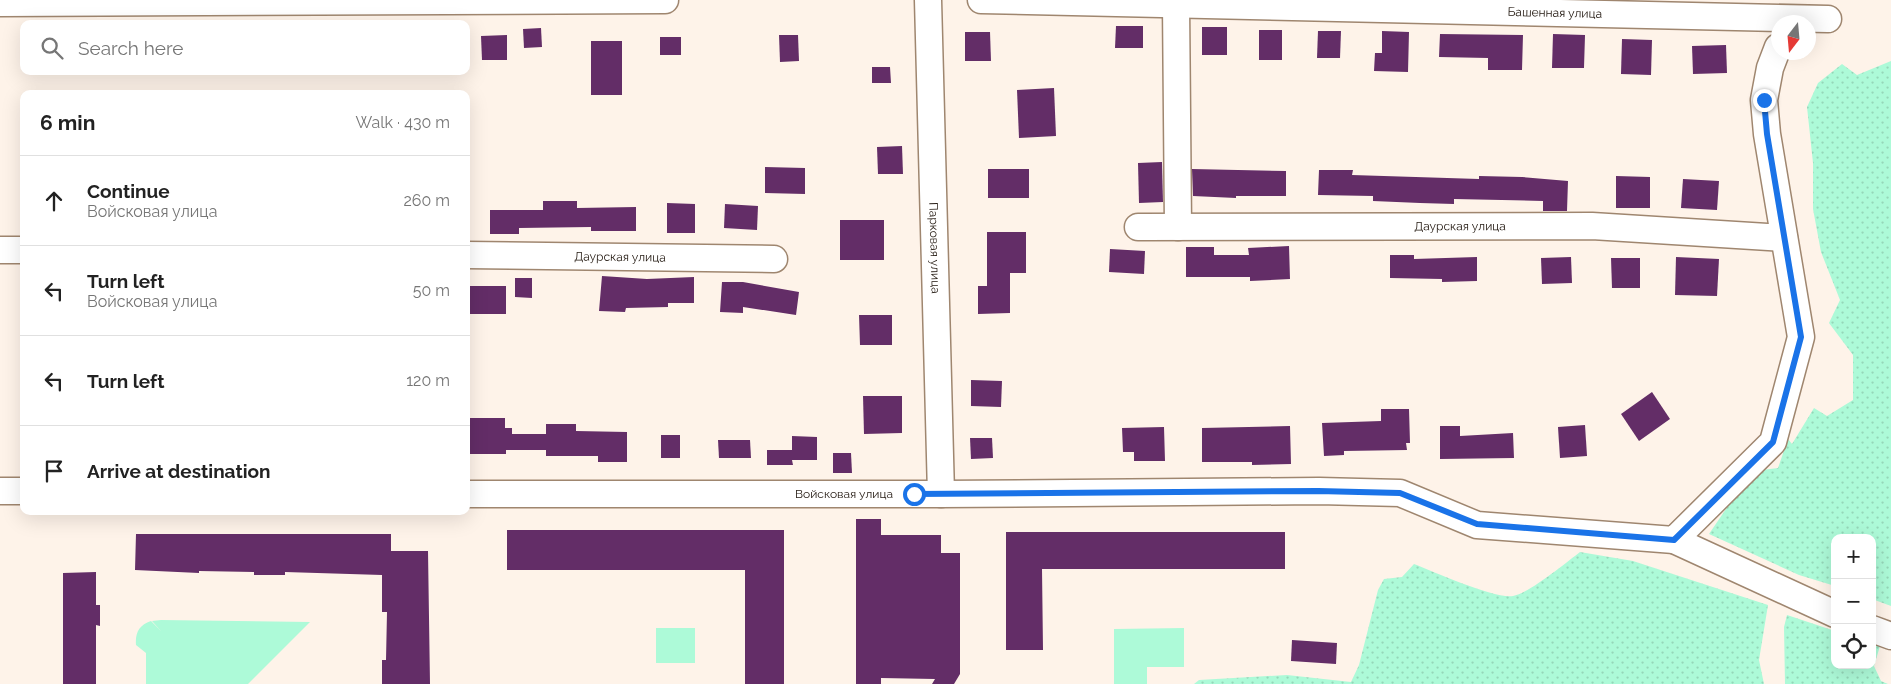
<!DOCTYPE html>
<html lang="en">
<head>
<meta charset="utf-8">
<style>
	:root { --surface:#fff; --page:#f2f2f2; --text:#222; --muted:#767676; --line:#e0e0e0 }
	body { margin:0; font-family:Raleway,sans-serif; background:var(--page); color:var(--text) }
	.controls { position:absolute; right:15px; bottom:15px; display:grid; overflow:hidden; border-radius:10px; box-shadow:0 5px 20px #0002 }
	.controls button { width:45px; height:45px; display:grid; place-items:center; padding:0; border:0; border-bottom:1px solid var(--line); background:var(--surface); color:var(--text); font:25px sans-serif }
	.compass { position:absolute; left:1771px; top:15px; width:45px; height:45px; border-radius:50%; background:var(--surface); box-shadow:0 5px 20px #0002; rotate:196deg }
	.stop { position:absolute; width:15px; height:15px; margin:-11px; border:4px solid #1a73e8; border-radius:50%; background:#fff }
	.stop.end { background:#1a73e8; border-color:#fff; box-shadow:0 1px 5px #0008 }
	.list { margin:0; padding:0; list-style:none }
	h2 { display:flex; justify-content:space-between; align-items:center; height:65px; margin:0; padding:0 20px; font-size:21px }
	h2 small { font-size:16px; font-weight:400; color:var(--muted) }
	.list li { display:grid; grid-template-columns:32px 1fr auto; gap:15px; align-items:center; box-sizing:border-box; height:90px; padding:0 20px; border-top:1px solid var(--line) }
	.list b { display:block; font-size:19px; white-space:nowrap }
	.list p { margin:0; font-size:16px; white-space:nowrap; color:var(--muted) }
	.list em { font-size:16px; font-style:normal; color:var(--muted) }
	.icon { flex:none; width:28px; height:28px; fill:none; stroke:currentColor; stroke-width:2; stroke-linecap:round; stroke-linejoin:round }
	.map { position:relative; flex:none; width:1891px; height:684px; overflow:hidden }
	.search { position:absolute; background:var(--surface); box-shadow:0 5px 20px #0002; left:20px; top:20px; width:450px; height:55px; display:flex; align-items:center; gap:12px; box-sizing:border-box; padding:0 18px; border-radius:10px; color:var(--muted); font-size:19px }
	.panel { position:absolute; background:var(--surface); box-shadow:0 5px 20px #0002; left:20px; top:90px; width:450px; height:425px; border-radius:10px }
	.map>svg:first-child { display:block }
	.grass { fill:url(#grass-dots) }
	.park { fill:#adfad8 }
	.building { fill:#632d67 }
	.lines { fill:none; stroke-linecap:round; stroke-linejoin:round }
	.minor-casing { stroke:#9f866f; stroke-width:29 }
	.minor { stroke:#fff; stroke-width:26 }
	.route { stroke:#1a73e8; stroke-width:6 }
	.labels { text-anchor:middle; stroke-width:5; stroke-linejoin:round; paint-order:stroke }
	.street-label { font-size:12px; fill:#20160e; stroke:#fff }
</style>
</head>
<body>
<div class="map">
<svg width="1891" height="684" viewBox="0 0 1891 684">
	<defs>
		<pattern id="grass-dots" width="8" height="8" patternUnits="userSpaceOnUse" patternTransform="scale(1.25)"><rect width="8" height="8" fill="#adfad8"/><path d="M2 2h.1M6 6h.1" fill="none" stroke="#95d6b8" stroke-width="1.8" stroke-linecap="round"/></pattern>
	</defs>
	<rect width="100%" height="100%" fill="#fef3e9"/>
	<!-- grass -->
	<g class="grass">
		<polygon points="1891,61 1891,606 1872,599 1872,538 1835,538 1835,586 1799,575 1709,534 1728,506 1762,470 1778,468 1788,439 1792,444 1814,408 1827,416 1853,400 1853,355 1829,323 1840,300 1821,252 1813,209 1813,163 1807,107 1818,83 1842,64 1857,75"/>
		<path d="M1580,552L1633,561L1768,605L1759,660L1764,684H1194L1199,680L1287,675L1351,682L1359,665L1378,590L1384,579L1402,577L1414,564C1434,572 1495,599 1513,596C1528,594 1567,562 1580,552Z"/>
		<polygon points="1787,615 1835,631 1835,665 1872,665 1872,643 1880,646 1874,666 1881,681 1888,684 1785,684 1784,627"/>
	</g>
	<!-- park -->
	<g class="park">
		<path d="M161,620L310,622L248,684H146V653L136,645C135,633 139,625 151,621L161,631L152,621Z"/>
		<rect x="656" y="628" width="39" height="35"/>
		<polygon points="1184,628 1184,667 1147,667 1147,684 1114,684 1114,629"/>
	</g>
	<!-- building -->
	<g class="building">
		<polygon points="1116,26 1143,26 1143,48 1115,48"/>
		<rect x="1202" y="27" width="25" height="28"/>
		<polygon points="541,28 542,47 524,48 523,29"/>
		<rect x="1259" y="30" width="23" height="30"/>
		<polygon points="1318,31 1341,31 1340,58 1317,58"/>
		<polygon points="1382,31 1409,32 1408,72 1374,71 1375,53 1382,53"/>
		<polygon points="965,32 990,32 991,61 965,61"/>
		<polygon points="1440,34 1523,35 1522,70 1488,70 1488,58 1439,57"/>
		<polygon points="1553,34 1585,35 1584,68 1552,68"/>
		<polygon points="507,35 507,60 482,60 481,36"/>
		<polygon points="779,35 798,35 799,61 780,62"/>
		<rect x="660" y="37" width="21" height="18"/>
		<polygon points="1622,39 1652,40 1651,75 1621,74"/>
		<rect x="591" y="41" width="31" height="54"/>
		<polygon points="1726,45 1727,73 1693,74 1692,46"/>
		<polygon points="872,67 890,67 891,83 872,83"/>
		<polygon points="1054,88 1056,136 1019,138 1017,90"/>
		<polygon points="902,146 903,174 878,174 877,147"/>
		<polygon points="1162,162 1163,202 1139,203 1138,163"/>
		<polygon points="765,167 805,168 805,194 765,193"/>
		<rect x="988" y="169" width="41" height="29"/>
		<polygon points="1192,169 1286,171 1286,196 1236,196 1236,198 1193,196"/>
		<polygon points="1319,170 1353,170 1352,175 1479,179 1479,176 1522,177 1568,181 1567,211 1543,211 1543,201 1454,199 1454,204 1420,203 1373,201 1373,196 1318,195"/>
		<polygon points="1616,176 1650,177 1650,208 1616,208"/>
		<polygon points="1683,179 1719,181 1717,210 1681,208"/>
		<polygon points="543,201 577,201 577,208 636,207 636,231 591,231 591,227 519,228 519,234 490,234 490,210 543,210"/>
		<polygon points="667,203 695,204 695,233 667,233"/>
		<polygon points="725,204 758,206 757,230 724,228"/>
		<rect x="840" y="220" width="44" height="40"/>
		<polygon points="987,232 1026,232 1026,273 1010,273 1010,313 978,314 978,286 987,286"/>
		<polygon points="1289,246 1290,279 1250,281 1250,277 1186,277 1186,247 1214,247 1214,255 1249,255 1248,248"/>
		<polygon points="1110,249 1145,251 1144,274 1109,272"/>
		<polygon points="1390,255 1414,255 1414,259 1477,257 1477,281 1442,282 1442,279 1390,278"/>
		<polygon points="1571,257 1572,283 1542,284 1541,258"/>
		<polygon points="1676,257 1719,259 1717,296 1675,295"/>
		<polygon points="1611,258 1640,258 1640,288 1612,288"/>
		<polygon points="602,276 647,279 694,277 694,303 668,303 668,307 626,308 625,312 599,311"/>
		<polygon points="515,278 532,278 532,298 515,297"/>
		<polygon points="722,282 743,282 799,292 796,315 743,307 743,313 720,312"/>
		<rect x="466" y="286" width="40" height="28"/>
		<polygon points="859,315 892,315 892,345 860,345"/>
		<polygon points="971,380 1002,381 1001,407 971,406"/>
		<polygon points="1652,392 1670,419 1639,441 1621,414"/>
		<polygon points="863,396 902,396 902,433 864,434"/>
		<polygon points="1381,409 1409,409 1410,443 1406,443 1407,450 1344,451 1344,455 1324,456 1322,423 1381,421"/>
		<polygon points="466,418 505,418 505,428 512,428 512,434 546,434 546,424 576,424 576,431 627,432 627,462 598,462 598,456 546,456 546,450 506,450 506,454 466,454"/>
		<polygon points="1585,425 1587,456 1560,458 1558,427"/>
		<polygon points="1290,426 1291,464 1252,465 1252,462 1202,462 1202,428"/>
		<polygon points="1440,426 1460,426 1460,436 1513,433 1514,458 1440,459"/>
		<polygon points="1164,427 1165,461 1134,461 1134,452 1123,452 1122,428"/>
		<rect x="661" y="435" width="19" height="23"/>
		<polygon points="792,436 817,437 817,460 792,460 793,465 767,465 767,450 792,450 792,453"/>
		<polygon points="970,438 992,438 993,458 971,459"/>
		<polygon points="718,440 750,440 751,458 719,458"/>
		<polygon points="833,453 851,453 852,473 833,473"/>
		<polygon points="856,519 881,519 881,535 941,535 941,553 960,553 960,674 954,684 932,684 935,679 881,678 881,684 856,684"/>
		<polygon points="507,530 784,530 784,684 745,684 745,570 507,570"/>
		<polygon points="1006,532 1285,532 1285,569 1042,569 1043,650 1006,650"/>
		<polygon points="136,534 391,534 391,551 428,551 430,684 382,684 382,660 386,660 387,612 382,612 382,575 285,572 285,575 254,575 254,572 199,571 199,573 135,570"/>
		<polygon points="96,572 96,605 100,605 100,626 96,625 96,684 63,684 63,573"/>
		<polygon points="1292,640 1337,643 1336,664 1291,661"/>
	</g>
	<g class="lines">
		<!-- minor casing -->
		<g class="minor-casing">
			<g id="minor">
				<path id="s1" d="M928,0L941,494"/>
				<path id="s2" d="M981,0L1828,19"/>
				<polyline points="0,3 665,0"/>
				<polyline points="1176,4 1178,227"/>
				<path id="s3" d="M1138,227L1592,226L1784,238"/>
				<polyline points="0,250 24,250"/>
				<path id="s4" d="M466,255L774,259"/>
				<polyline points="0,491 24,491"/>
				<path id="s5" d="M466,494H941L1319,491L1400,493L1477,525L1674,540L1773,442L1801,337L1767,134L1764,100L1770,68L1778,47"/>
				<polyline points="1674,540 1835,614"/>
				<polyline points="1872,629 1891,636"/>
			</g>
		</g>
		<!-- minor -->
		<use href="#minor" class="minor"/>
	</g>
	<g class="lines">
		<!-- route -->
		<polyline class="route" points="914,494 1318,491 1400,493 1477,524 1674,540 1773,442 1801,337 1767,134 1764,100"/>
	</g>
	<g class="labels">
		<!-- street labels -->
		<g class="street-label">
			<text dy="4" stroke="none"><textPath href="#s2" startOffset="574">Башенная улица</textPath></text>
			<text dy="4" stroke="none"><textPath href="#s3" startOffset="322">Даурская улица</textPath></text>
			<text dy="4" stroke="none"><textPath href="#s1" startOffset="248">Парковая улица</textPath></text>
			<text dy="4" stroke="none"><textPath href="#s4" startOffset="154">Даурская улица</textPath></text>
			<text dy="4" stroke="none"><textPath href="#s5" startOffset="378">Войсковая улица</textPath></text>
		</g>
	</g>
</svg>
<div class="controls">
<button>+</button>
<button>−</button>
<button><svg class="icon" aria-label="locate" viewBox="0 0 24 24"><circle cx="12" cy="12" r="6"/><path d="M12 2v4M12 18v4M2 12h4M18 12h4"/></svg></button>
</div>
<svg class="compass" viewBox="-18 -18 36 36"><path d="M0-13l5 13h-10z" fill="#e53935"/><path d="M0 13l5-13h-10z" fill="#767676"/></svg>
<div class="stop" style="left:914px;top:494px"></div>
<div class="stop end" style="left:1764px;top:100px"></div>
<div class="search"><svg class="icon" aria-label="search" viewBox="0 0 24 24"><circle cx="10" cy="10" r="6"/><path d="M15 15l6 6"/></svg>Search here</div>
<section class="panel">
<h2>6 min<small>Walk · 430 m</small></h2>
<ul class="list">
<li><svg class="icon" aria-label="ahead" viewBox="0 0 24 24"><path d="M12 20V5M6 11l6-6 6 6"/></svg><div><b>Continue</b><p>Войсковая улица</p></div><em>260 m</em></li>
<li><svg class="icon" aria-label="left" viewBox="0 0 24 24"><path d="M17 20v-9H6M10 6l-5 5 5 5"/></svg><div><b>Turn left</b><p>Войсковая улица</p></div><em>50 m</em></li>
<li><svg class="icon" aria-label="left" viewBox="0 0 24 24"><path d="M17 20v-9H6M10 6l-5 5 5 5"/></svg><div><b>Turn left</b></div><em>120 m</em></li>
<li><svg class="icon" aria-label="arrive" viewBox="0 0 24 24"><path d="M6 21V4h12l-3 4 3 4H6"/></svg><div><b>Arrive at destination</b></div></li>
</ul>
</section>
</div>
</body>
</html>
